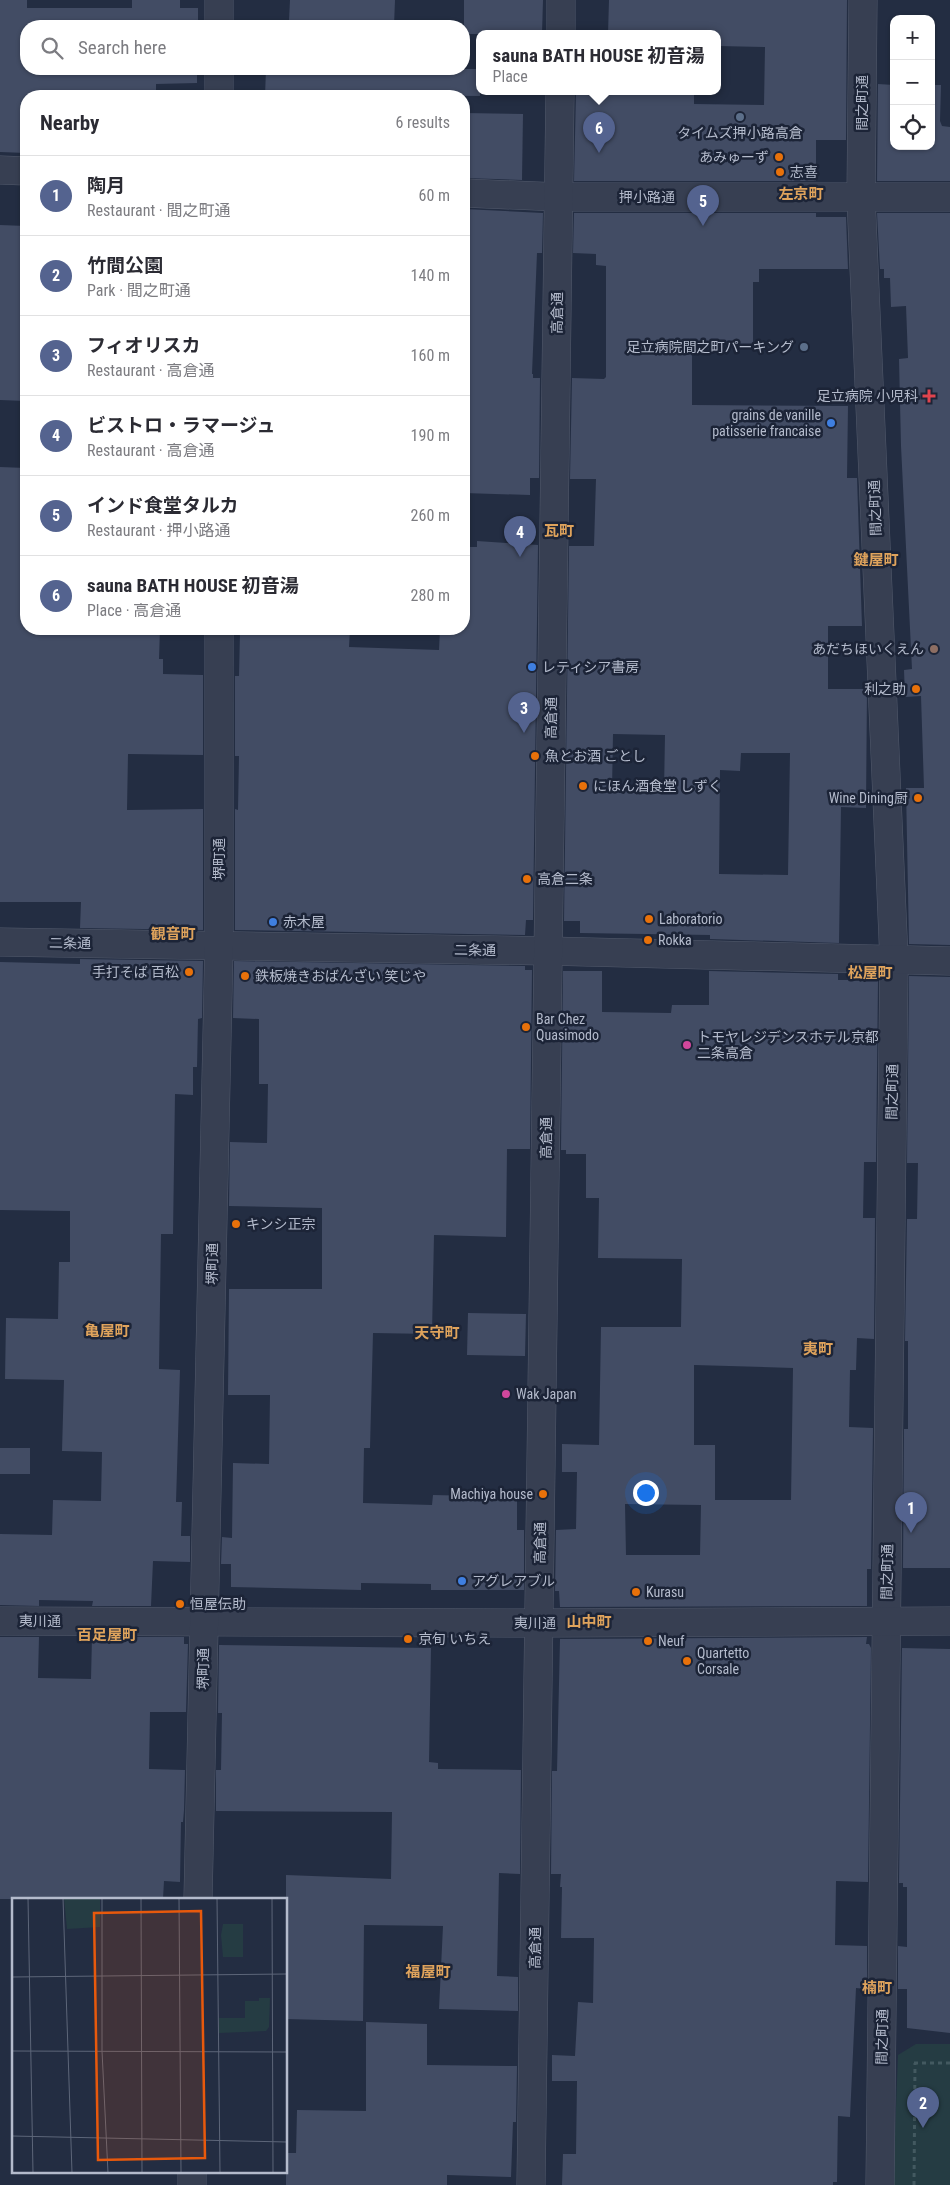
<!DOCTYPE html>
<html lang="en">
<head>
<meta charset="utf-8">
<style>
	:root { --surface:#fff; --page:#f2f2f3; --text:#2b2b33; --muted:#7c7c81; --line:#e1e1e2; --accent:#54638f }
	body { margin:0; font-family:"Roboto Condensed","Noto Sans JP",sans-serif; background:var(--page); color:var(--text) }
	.controls { position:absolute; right:15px; top:15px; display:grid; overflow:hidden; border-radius:10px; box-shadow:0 1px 4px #0004 }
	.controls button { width:45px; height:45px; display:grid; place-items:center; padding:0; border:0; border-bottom:1px solid var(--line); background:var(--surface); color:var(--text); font:25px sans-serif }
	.you { position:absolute; left:645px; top:1492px; width:18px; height:18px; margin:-12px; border:4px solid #fff; border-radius:50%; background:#1a73e8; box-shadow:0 0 0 8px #1a73e833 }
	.badge { display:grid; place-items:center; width:32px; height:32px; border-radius:50%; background:var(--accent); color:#fff; font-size:16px; font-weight:700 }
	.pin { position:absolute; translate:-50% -41px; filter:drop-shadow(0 1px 2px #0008) }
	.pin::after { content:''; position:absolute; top:26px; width:18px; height:15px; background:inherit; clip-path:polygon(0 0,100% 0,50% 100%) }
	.popup { position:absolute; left:476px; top:30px; width:245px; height:65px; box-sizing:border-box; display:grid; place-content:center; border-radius:10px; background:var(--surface); filter:drop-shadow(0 1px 4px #0005); font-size:16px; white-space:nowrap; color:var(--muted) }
	.popup b { font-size:19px; color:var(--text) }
	.popup::after { content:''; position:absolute; left:50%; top:100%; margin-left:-10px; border:10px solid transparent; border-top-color:var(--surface) }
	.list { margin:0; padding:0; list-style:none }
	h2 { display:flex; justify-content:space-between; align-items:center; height:65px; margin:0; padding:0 20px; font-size:21px }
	h2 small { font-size:16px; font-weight:400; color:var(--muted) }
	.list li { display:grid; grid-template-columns:32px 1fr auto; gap:15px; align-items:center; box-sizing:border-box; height:80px; padding:0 20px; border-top:1px solid var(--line) }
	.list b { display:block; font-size:19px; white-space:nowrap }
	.list p { margin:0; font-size:16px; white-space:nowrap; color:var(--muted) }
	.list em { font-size:16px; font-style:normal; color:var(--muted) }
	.icon { flex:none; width:28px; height:28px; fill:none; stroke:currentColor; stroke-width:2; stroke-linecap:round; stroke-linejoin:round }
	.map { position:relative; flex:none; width:950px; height:2185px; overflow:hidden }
	.search { position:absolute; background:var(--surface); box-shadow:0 1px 4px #0004; left:20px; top:20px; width:450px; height:55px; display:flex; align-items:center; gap:12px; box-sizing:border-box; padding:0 18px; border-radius:20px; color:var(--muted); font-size:19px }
	.panel { position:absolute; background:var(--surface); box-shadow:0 1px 4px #0004; left:20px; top:90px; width:450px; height:545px; border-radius:20px }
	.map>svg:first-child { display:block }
	.green { fill:#253c43 }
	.building { fill:#424c64; fill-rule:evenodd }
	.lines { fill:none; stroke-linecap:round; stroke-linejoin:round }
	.street-casing { stroke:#525a6c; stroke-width:29 }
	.path { stroke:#435960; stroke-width:3; stroke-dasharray:4 4; stroke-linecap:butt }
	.street { stroke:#373f52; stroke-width:28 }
	.service-dot { fill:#5c6f8a; stroke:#1c2437; stroke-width:2 }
	.food-dot { fill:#e8710a; stroke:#1c2437; stroke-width:2 }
	.health-dot { fill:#e0444e; stroke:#1c2437; stroke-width:2 }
	.shop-dot { fill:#3f7fe0; stroke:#1c2437; stroke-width:2 }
	.education-dot { fill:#8d6e63; stroke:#1c2437; stroke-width:2 }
	.hotel-dot { fill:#d1479c; stroke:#1c2437; stroke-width:2 }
	.labels { text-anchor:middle; stroke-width:5; stroke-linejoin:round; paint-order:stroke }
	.street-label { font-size:14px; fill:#b4bbcc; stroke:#1c2437 }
	.poi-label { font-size:14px; fill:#b4bbcc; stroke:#1c2437; text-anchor:start }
	.neighbourhood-label { font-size:15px; font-weight:bold; fill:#dfa35c; stroke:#1c2437 }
	.inset-road { fill:none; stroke:#5d6679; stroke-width:1 }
	.view { fill:#e8590c; fill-opacity:0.15; stroke:#e8590c; stroke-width:2.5 }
	.inset-edge { fill:none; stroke:#b4bbcc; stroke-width:2.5 }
</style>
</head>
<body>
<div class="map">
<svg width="950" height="2185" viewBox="0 0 950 2185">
	<rect width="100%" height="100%" fill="#232d42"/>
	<!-- green -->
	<polygon class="green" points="916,2044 950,2044 950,2185 893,2185 898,2055"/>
	<!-- building -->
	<g class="building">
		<polygon points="0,0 27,0 27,8 132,8 132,0 180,0 180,8 198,8 198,26 26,26 26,69 197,69 197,83 156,84 156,96 26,96 26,153 0,152"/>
		<polygon points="290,0 395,0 394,26 289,21"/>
		<polygon points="464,0 543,0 542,34 464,34"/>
		<polygon points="609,0 847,0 846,140 816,140 816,181 574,181 576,92 694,92 694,104 764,105 765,47 718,46 718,34 608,34"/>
		<polygon points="266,69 480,69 480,96 364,95 364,96 265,96"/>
		<polygon points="878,84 894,85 894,146 931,146 931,85 941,85 940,121 942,126 950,127 950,181 877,181"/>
		<polygon points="464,113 523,114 522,180 464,178"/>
		<polygon points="464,209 543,213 542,253 537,253 532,374 533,374 533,378 540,378 539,478 530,478 530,495 464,493"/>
		<path d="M574,213H816V217H846L848,269H759V282H753V344H692V405L848,406L847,478H857L862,626H828V689H867L866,808L841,807L839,943L710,939V935L580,933V921H564L569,546H594L596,479H570L572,378L604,379L606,377V266L596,265V254L573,253ZM613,734L665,735L664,791L612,790ZM741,753H790L788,875L719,874L720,770L740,771Z"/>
		<polygon points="877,213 950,213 950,945 909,944 906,788 924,788 921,696 905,697 904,670 912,669 901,446 899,359 908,358 906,306 891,307 890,278 884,278 884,269 880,269"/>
		<polygon points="0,225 26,226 26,401 0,400"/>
		<polygon points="0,467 26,468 26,629 160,629 159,659 163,659 163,674 203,675 203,755 128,754 127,810 203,809 203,930 80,928 81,902 0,902"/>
		<polygon points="477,541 538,545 533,920 526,920 525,935 235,930 235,809 238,810 239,756 235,756 235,676 239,676 240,632 242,632 242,629 350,629 349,647 439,650 440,629 464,629 464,547 477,547"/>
		<polygon points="80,959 203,961 202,1018 198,1019 197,1067 193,1067 193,1095 175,1094 173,1234 161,1234 159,1369 180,1370 176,1502 182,1502 181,1536 190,1536 190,1562 153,1561 151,1606 92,1606 93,1601 39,1600 39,1606 0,1605 0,1534 52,1535 53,1500 101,1501 102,1452 62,1451 64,1380 5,1379 6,1318 58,1319 59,1262 70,1262 70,1211 0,1210 0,962 80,964"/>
		<polygon points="234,961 525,966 525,970 532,970 530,1149 507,1149 506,1237 434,1235 432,1334 373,1333 370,1448 364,1448 363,1503 432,1505 433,1495 517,1497 517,1530 524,1530 524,1590 431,1590 431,1584 361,1583 361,1590 231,1587 231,1564 221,1564 222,1537 232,1538 233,1463 269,1464 270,1395 228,1395 229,1289 322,1289 322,1208 229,1206 230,1142 267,1143 268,1084 259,1084 259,1019 233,1018"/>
		<path d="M563,971H602V1012L671,1013L672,1005H709V971L838,974V980H878L876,1162H864L863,1218H875L874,1339L857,1338L856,1370H850L849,1427L873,1428L871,1569H867V1606L560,1607L559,1591H555L556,1530L576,1529L577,1472H562V1444L599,1445L601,1327H681L682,1259L598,1258L599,1198H586V1154H566V1150H561ZM694,1365L793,1368L791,1500H715V1445H694ZM625,1504L701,1505L700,1555H626Z"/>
		<polygon points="909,976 950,977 950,1568 903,1568 904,1429 908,1429 908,1341 905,1341 907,1219 917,1219 918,1163 907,1163"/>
		<polygon points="468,1313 526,1314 525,1356 467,1355"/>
		<rect x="0" y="1448" width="30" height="26"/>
		<polygon points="0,1637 39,1637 38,1678 91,1679 92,1637 184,1637 184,1644 188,1644 186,1712 150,1712 149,1769 185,1770 184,1810 183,1822 181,1822 180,1882 164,1881 163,1899 0,1899"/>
		<polygon points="867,1637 866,1644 869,1644 871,1648 868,1882 836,1881 835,1945 867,1946 867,1989 856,1988 850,2117 838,2116 837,2182 833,2182 833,2185 562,2185 563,2154 576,2154 577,2081 552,2081 552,2055 575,2056 578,2002 593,2003 594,1938 561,1938 562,1887 560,1887 561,1874 551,1874 552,1771 557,1771 560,1639"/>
		<polygon points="219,1645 431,1648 429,1762 438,1763 438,1769 521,1770 520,1874 499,1873 497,1976 518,1977 518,2011 439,2009 443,1926 364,1925 363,2021 286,2019 286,1875 391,1879 392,1812 216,1811 216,1770 221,1770 222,1713 218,1713"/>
		<polygon points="902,1648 950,1649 950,2033 907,2028 907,1989 898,1989 898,1946 907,1947 907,1887 903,1887 903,1883 899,1883"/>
		<polygon points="366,2022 427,2024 427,2065 517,2066 516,2122 513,2122 511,2177 447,2175 447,2185 286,2185 286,2153 296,2153 297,2110 366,2111"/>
	</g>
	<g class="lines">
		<!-- street casing -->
		<g class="street-casing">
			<g id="street">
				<polyline points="219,0 219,26"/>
				<polyline points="863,0 861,198 894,960 880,2185"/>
				<polyline points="561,34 561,0"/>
				<polyline points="219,69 219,96"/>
				<polyline points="0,170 26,171"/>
				<polyline points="464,193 559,197 950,197"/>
				<polyline points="0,942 548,951 950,961"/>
				<polyline points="0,1621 539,1623 950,1621"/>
				<polyline points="198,1899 219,945 219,629"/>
				<polyline points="192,2185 192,2171"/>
				<polyline points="531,2185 560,92"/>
			</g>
		</g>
		<!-- path -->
		<g class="path">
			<polyline points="914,2063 950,2063"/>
			<polyline points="914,2185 915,2063"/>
		</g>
		<!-- street -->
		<use href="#street" class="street"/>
	</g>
	<!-- markers -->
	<g class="service-dot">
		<circle cx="740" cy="117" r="5"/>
		<circle cx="804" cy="347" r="5"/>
	</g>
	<g class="food-dot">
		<circle cx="779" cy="157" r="5"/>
		<circle cx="780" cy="172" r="5"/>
		<circle cx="916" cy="689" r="5"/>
		<circle cx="535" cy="756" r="5"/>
		<circle cx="583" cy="786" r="5"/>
		<circle cx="918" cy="798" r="5"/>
		<circle cx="527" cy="879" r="5"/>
		<circle cx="649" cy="919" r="5"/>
		<circle cx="648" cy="940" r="5"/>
		<circle cx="189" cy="972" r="5"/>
		<circle cx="245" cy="976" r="5"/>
		<circle cx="526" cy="1027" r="5"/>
		<circle cx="236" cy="1224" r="5"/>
		<circle cx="543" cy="1494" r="5"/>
		<circle cx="636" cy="1592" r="5"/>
		<circle cx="180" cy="1604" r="5"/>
		<circle cx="408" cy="1639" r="5"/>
		<circle cx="648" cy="1641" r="5"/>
		<circle cx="687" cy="1661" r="5"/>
	</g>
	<path class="health-dot" d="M926.5 388.5h5v5h5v5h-5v5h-5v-5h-5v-5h5z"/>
	<g class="shop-dot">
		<circle cx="831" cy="423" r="5"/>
		<circle cx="532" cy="667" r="5"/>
		<circle cx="273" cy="922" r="5"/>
		<circle cx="462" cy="1581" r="5"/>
	</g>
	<circle class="education-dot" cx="934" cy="649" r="5"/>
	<g class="hotel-dot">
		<circle cx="687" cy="1045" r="5"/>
		<circle cx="506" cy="1394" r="5"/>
	</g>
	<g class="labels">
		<!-- street labels -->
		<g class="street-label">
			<text transform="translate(862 103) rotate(-90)" y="5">間之町通</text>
			<text x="647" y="202">押小路通</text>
			<text transform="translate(557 313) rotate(-89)" y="5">高倉通</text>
			<text transform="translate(875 508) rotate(-92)" y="5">間之町通</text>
			<text transform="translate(551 718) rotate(-89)" y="5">高倉通</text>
			<text transform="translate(219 859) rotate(-90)" y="5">堺町通</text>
			<text transform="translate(70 943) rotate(1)" y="5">二条通</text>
			<text transform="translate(475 950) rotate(1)" y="5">二条通</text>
			<text transform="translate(892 1092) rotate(-89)" y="5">間之町通</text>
			<text transform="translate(546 1138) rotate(-89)" y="5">高倉通</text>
			<text transform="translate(212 1264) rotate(-89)" y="5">堺町通</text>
			<text transform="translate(540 1543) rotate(-89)" y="5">高倉通</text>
			<text transform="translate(887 1572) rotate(-89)" y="5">間之町通</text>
			<text x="40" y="1626">夷川通</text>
			<text x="535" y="1628">夷川通</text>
			<text transform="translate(203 1669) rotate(-89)" y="5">堺町通</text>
			<text transform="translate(535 1948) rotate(-89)" y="5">高倉通</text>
			<text transform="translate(882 2037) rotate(-89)" y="5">間之町通</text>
		</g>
		<!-- poi labels -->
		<g class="poi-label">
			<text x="740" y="138" text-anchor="middle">タイムズ押小路高倉</text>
			<text x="769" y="162" text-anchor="end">あみゅーず</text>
			<text x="790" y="177">志喜</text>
			<text x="794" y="352" text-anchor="end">足立病院間之町パーキング</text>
			<text x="918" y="401" text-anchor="end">足立病院 小児科</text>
			<text x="821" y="420" text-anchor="end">grains de vanille<tspan x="821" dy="16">patisserie francaise</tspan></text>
			<text x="924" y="654" text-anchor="end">あだちほいくえん</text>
			<text x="542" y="672">レティシア書房</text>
			<text x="906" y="694" text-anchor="end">利之助</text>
			<text x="545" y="761">魚とお酒 ごとし</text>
			<text x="593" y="791">にほん酒食堂 しずく</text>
			<text x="908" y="803" text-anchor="end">Wine Dining厨</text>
			<text x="537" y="884">高倉二条</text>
			<text x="659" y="924">Laboratorio</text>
			<text x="283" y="927">赤木屋</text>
			<text x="658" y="945">Rokka</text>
			<text x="179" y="977" text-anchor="end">手打そば 百松</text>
			<text x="255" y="981">鉄板焼きおばんざい 笑じや</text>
			<text x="536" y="1024">Bar Chez<tspan x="536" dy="16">Quasimodo</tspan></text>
			<text x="697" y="1042">トモヤレジデンスホテル京都<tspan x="697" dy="16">二条高倉</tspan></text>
			<text x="246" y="1229">キンシ正宗</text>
			<text x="516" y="1399">Wak Japan</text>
			<text x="533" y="1499" text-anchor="end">Machiya house</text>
			<text x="472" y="1586">アグレアブル</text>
			<text x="646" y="1597">Kurasu</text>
			<text x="190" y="1609">恒屋伝助</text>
			<text x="418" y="1644">京旬 いちえ</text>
			<text x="658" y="1646">Neuf</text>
			<text x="697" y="1658">Quartetto<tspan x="697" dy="16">Corsale</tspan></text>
		</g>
		<!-- neighbourhood labels -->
		<g class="neighbourhood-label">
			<text x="801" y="199">左京町</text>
			<text x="559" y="536">瓦町</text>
			<text x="876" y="565">鍵屋町</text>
			<text x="173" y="939">観音町</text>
			<text x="870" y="978">松屋町</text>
			<text x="107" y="1336">亀屋町</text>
			<text x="437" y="1338">天守町</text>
			<text x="818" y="1354">夷町</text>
			<text x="589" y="1627">山中町</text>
			<text x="107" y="1640">百足屋町</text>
			<text x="428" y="1977">福屋町</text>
			<text x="877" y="1993">楠町</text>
		</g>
	</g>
	<!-- overview -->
	<g transform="translate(12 1898)">
		<rect width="275" height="275" fill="#232d42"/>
		<path d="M52,0H88V29L55,31ZM211,26H231V59H211L209,37ZM247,100H258L257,129L254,133L207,135V120H233V103H247Z" fill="#253c43"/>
		<path class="inset-road" d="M16,0L21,275M51,0L60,275M90,0V153L96,275M129,0L130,275M167,0L169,275M205,0L208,275M260,0L261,275M0,79L275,76M0,153L275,154M0,238L275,244"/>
		<path class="view" d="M189,13L193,260L86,262L82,15Z"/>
		<rect width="275" height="275" class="inset-edge"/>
	</g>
</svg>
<div class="controls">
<button>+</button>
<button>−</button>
<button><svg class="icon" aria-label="locate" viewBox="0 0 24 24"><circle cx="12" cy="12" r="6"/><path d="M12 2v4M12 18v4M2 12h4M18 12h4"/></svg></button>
</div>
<div class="you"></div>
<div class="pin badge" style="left:911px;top:1533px">1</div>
<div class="pin badge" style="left:923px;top:2128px">2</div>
<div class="pin badge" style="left:524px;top:733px">3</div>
<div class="pin badge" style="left:520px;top:557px">4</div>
<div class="pin badge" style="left:703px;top:226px">5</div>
<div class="pin badge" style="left:599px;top:153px">6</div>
<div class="popup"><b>sauna BATH HOUSE 初音湯</b>Place</div>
<div class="search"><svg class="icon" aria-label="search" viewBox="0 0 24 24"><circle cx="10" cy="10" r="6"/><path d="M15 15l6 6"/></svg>Search here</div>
<section class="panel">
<h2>Nearby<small>6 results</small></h2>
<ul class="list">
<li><span class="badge">1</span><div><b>陶月</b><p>Restaurant · 間之町通</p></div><em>60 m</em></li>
<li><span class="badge">2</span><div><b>竹間公園</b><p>Park · 間之町通</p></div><em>140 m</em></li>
<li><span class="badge">3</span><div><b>フィオリスカ</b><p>Restaurant · 高倉通</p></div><em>160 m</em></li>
<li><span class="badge">4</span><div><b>ビストロ・ラマージュ</b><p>Restaurant · 高倉通</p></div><em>190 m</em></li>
<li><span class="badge">5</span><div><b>インド食堂タルカ</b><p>Restaurant · 押小路通</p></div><em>260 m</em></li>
<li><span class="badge">6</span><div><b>sauna BATH HOUSE 初音湯</b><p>Place · 高倉通</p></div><em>280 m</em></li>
</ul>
</section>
</div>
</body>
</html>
